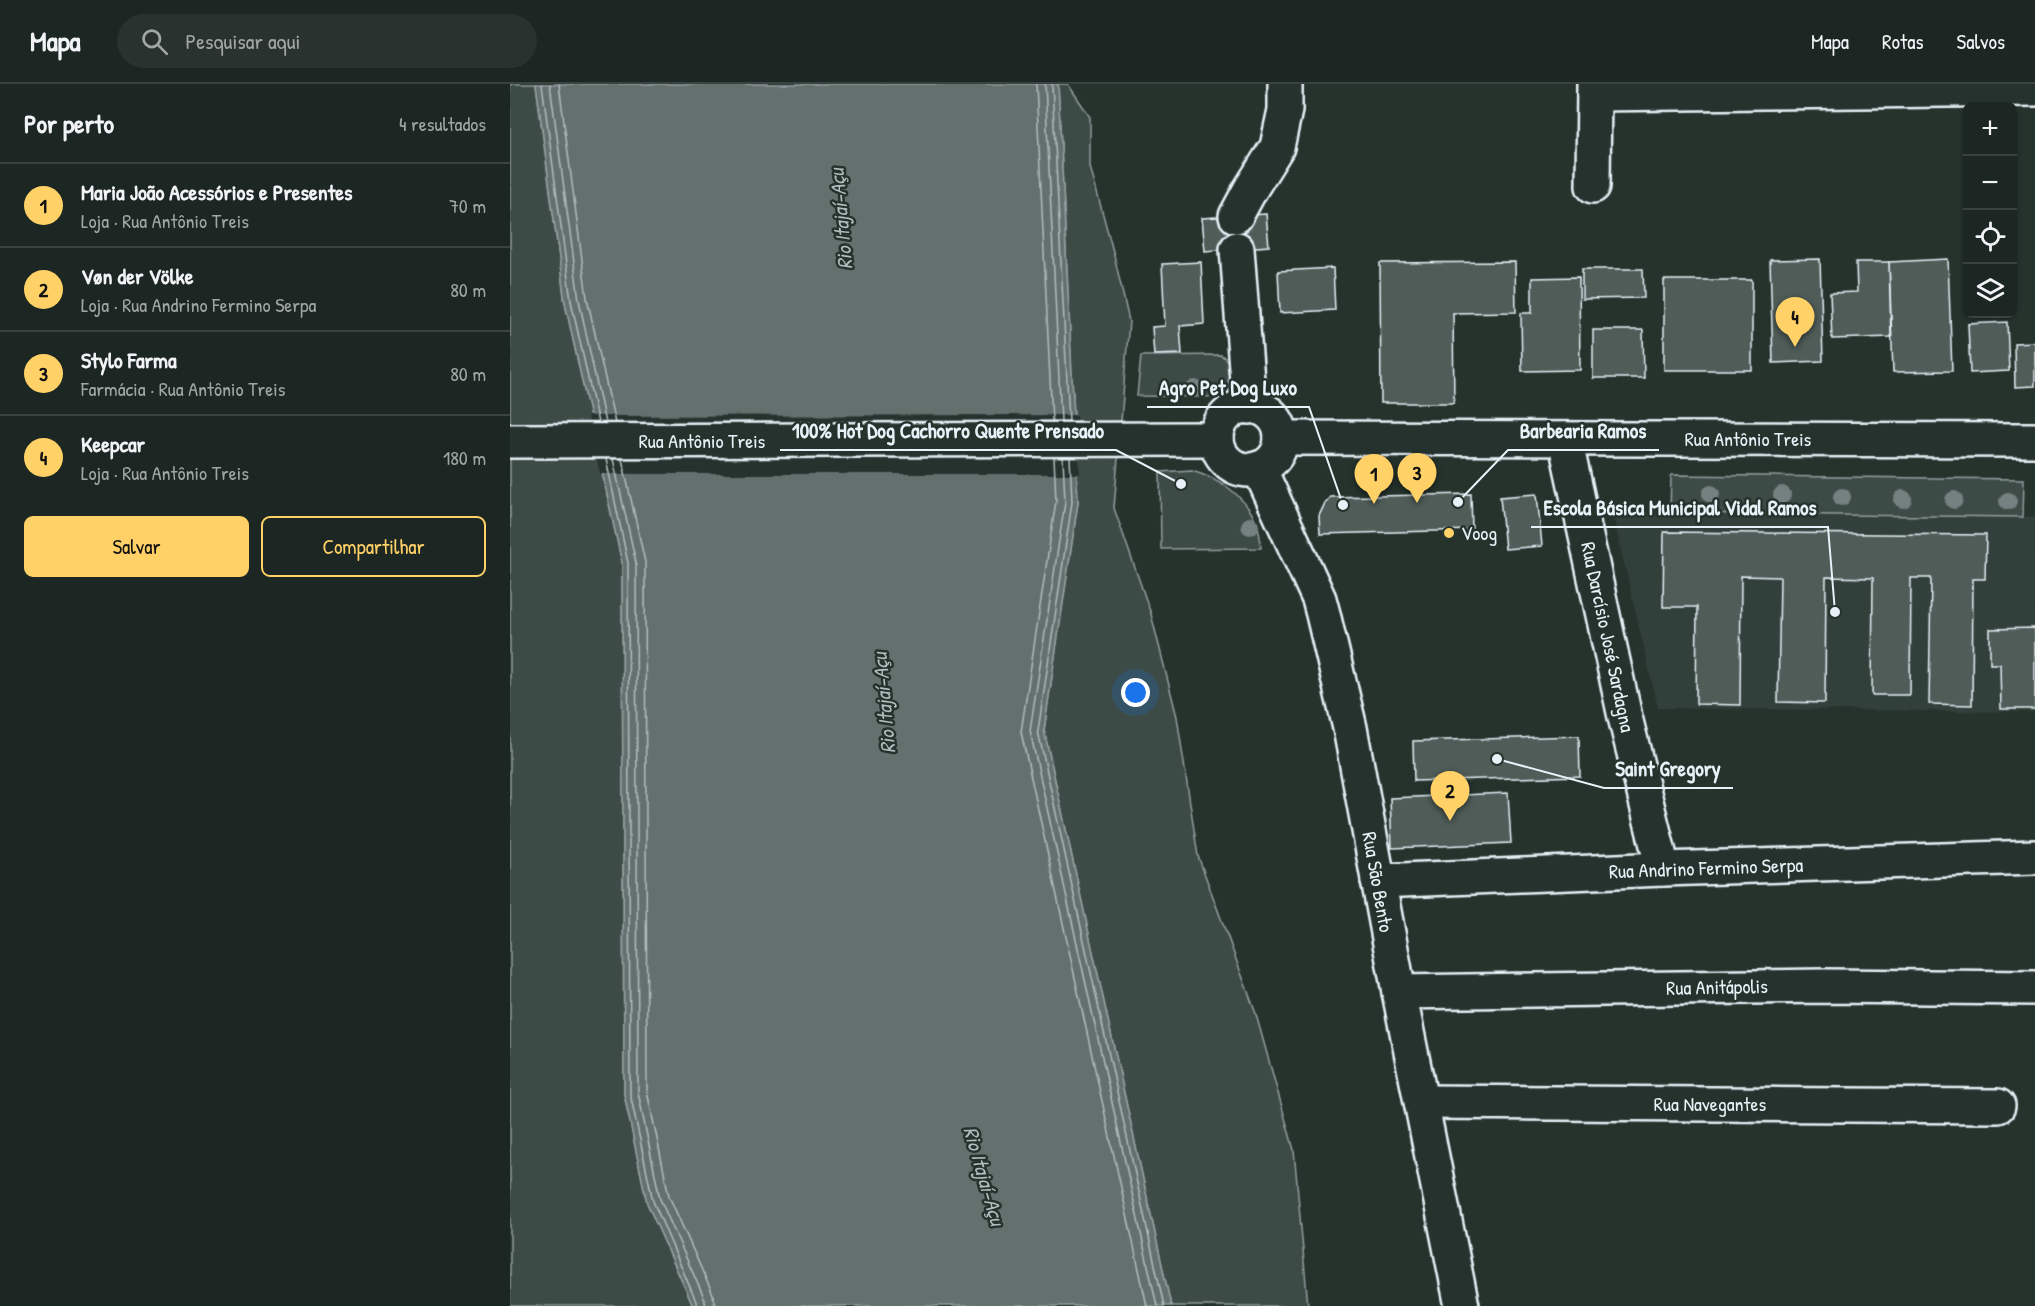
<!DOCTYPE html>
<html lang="pt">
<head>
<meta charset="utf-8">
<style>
	:root { --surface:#1c2622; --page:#29322f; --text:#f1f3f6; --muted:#a0a5a5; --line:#3a4340; --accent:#ffd166 }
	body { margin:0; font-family:"Patrick Hand",sans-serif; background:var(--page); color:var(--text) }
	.controls { position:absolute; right:18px; top:18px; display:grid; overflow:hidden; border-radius:9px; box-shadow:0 2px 4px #0004 }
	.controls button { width:54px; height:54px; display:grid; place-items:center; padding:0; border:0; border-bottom:2px solid var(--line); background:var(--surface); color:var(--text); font:30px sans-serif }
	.you { position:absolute; left:626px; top:609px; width:21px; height:21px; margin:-15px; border:4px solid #fff; border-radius:50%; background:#1a73e8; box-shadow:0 0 0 9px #1a73e833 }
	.badge { display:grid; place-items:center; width:39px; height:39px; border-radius:50%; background:var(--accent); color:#111; font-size:20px; font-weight:700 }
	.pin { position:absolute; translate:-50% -50px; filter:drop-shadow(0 2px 3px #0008) }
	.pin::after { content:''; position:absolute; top:32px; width:21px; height:18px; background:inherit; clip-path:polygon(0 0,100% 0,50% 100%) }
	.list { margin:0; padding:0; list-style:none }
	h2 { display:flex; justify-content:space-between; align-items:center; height:78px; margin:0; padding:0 24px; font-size:26px }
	h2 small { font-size:20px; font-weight:400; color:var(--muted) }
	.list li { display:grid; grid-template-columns:39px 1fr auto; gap:18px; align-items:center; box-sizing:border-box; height:84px; padding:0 24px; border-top:2px solid var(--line) }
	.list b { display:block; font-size:22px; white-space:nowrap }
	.list p { margin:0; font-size:20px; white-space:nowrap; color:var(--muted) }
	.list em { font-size:20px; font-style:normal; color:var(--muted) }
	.actions { display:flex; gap:12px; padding:18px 24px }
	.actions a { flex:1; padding:14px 0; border:2px solid var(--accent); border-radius:9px; text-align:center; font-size:21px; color:var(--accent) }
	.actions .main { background:var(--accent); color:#111 }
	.icon { flex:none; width:33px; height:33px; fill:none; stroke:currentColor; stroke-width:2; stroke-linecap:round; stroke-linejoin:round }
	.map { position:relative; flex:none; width:1525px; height:1222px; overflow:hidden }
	header { display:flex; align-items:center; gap:36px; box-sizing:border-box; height:84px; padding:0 30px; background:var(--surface); border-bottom:2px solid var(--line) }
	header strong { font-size:28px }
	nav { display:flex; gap:33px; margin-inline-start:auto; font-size:21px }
	.search { width:420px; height:54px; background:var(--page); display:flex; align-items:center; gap:15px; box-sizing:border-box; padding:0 21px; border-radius:33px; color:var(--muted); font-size:22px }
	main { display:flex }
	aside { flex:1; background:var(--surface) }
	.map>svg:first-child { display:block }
	.built { fill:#333f3a }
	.green { fill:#3e4b47; stroke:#939ea0; stroke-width:1.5 }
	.water { fill:#636f6d; stroke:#98a3a5; stroke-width:1.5 }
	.pier { fill:#26332d }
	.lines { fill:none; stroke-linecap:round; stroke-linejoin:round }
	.shore { stroke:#b3bdc0; stroke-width:1.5 }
	.building { fill:#505c59; stroke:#e8f1f8; stroke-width:1.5 }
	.minor-casing { stroke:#e8f1f8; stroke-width:38 }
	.major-casing { stroke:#e8f1f8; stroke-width:38 }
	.minor { stroke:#26332d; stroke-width:33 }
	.major { stroke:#26332d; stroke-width:33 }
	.tree { fill:#758080 }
	.poi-dot { fill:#ffd166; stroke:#26332d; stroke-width:2 }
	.labels { text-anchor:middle; stroke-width:5; stroke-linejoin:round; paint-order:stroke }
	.street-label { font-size:20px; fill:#e8f1f8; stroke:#26332d }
	.poi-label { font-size:20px; fill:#e8f1f8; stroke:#26332d; text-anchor:start }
	.water-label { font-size:21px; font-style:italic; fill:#b3bdc0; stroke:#26332d }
	.leader { fill:none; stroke:#e8f1f8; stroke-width:2 }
	.callout-dot { fill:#e8f1f8; stroke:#26332d; stroke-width:2 }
	.callout-label { font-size:21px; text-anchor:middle; font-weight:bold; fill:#e8f1f8; stroke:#26332d; stroke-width:5; stroke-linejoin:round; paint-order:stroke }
</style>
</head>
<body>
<header>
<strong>Mapa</strong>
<div class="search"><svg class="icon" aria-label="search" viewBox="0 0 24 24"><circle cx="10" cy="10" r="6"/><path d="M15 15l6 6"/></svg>Pesquisar aqui</div>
<nav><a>Mapa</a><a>Rotas</a><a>Salvos</a></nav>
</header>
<main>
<aside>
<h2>Por perto<small>4 resultados</small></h2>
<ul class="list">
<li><span class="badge">1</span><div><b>Maria João Acessórios e Presentes</b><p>Loja · Rua Antônio Treis</p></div><em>70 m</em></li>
<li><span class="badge">2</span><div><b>Vøn der Völke</b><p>Loja · Rua Andrino Fermino Serpa</p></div><em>80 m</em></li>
<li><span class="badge">3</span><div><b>Stylo Farma</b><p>Farmácia · Rua Antônio Treis</p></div><em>80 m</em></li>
<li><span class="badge">4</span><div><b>Keepcar</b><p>Loja · Rua Antônio Treis</p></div><em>180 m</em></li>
</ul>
<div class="actions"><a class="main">Salvar</a><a>Compartilhar</a></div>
</aside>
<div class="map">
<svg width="1525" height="1222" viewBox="0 0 1525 1222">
	<rect width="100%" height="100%" fill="#26332d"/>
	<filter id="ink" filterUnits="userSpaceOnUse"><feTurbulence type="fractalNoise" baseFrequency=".0167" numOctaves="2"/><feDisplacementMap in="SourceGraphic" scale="12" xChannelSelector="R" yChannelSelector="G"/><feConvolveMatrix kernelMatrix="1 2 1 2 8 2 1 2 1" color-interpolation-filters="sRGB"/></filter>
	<g filter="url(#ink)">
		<!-- built -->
		<polygon class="built" points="1102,428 1525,433 1525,628 1148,624"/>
		<!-- green -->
		<g class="green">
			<polygon points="0,0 26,0 55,219 112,479 114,1010 137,1119 183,1222 0,1222"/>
			<polygon points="548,0 558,0 580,33 580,83 604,171 619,237 604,424 641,530 667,633 688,772 745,927 784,1066 798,1222 661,1222 534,646 568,418"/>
			<path d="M711,271C725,279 721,300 721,313L627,312L631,272Z"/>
			<path d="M682,386C709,394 736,412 747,440C750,447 750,456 751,464L651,465L650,388Z"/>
			<polygon points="1161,391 1514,395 1513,433 1160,429"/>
		</g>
		<!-- water -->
		<polygon class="water" points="26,0 548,0 568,418 534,646 661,1222 183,1222 137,1119 114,1010 112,479 55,219"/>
		<!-- pier -->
		<polygon class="pier" points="567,331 570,390 90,390 77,332"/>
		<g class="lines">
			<!-- shore -->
			<g class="shore">
				<polyline points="32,0 61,217 88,339"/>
				<polyline points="40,0 69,216 95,339"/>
				<polyline points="49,0 77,214 105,339"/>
				<polyline points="526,0 542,337"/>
				<polyline points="535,0 551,337"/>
				<polyline points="542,0 559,337"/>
				<polyline points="544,373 546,417 511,648 637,1222"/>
				<polyline points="553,373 555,418 520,647 647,1222"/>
				<polyline points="560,373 562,418 528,647 654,1222"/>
				<polyline points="96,375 118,479 120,1009 143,1117 188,1222"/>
				<polyline points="103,375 126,479 128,1008 150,1115 194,1214 196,1222"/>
				<polyline points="112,375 135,478 137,1007 159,1112 203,1211 205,1222"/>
			</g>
		</g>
		<!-- building -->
		<g class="building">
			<polygon points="756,130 759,162 695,167 692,134"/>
			<polygon points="1310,175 1313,277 1263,279 1260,176"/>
			<polygon points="1438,175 1442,287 1383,288 1379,178"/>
			<polygon points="691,178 694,240 670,242 672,270 644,271 642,243 655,242 652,180"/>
			<polygon points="1005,178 1006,228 943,229 944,319 871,319 870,179"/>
			<polygon points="1346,178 1379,178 1381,253 1322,255 1320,209 1347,208"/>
			<polygon points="823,184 825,226 770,229 768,187"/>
			<polygon points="1072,185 1133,185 1134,214 1072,215"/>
			<polygon points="1069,193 1070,286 1012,287 1011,229 1022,229 1022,194"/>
			<rect x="1154" y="196" width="88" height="90"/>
			<polygon points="1497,238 1499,287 1460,289 1458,240"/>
			<polygon points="1083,246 1133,246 1134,294 1083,294"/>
			<polygon points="1525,258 1525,302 1505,303 1504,259"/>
			<polygon points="961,410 962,446 810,450 809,432 815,419 820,413"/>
			<polygon points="1027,410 1032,462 995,465 990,413"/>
			<polygon points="1154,448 1476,451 1475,495 1463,495 1462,621 1419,620 1421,494 1401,494 1400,611 1362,611 1363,494 1316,493 1315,619 1268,618 1270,493 1231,492 1230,621 1186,620 1187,523 1153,523"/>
			<polygon points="1525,544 1525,625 1491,625 1490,580 1480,580 1480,545"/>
			<polygon points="1069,652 1070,692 904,697 903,657"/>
			<polygon points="998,709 1001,759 882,764 880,714"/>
		</g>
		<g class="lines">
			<!-- minor casing -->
			<g class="minor-casing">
				<g id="minor">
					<polyline points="1084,10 1525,5"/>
					<polyline points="1083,102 1084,0"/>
					<polyline points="726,132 740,106 767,63 775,26 775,0"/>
					<polyline points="727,165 739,323"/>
					<polyline points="1055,355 1115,633 1153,785"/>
					<polyline points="749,384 809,515 813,530 840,644 889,908 952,1222"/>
					<polyline points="868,797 1153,785 1525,773"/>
					<polyline points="889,908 1314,902 1525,904"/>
					<polyline points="912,1018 1488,1022"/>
				</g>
			</g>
			<!-- major casing -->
			<g class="major-casing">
				<g id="major">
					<circle cx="739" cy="354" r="32"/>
					<polyline points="771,354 1525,356"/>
					<polyline points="0,357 707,355"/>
				</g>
			</g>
			<!-- minor -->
			<use href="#minor" class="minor"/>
			<!-- major -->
			<use href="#major" class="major"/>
		</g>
		<!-- trees -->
		<g class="tree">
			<circle cx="685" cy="305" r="9"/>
			<circle cx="1201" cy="410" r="9"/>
			<circle cx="1272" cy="411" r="9"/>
			<circle cx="1332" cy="413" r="9"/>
			<circle cx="1393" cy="415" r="9"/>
			<circle cx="1444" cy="416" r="9"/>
			<circle cx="1498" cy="417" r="9"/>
			<circle cx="740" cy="442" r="9"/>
		</g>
	</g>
	<!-- markers -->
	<circle class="poi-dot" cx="939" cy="449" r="6"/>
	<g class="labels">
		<!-- street labels -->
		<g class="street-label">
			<text x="1238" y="362">Rua Antônio Treis</text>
			<text x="192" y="364">Rua Antônio Treis</text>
			<text transform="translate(1098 553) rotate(78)" y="7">Rua Darcísio José Sardagna</text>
			<text transform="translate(1196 784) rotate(-2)" y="7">Rua Andrino Fermino Serpa</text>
			<text transform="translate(868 798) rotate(80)" y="7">Rua São Bento</text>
			<text transform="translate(1207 903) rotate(-1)" y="7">Rua Anitápolis</text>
			<text x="1200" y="1027">Rua Navegantes</text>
		</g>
		<!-- poi labels -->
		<g class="poi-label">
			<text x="951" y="456">Voog</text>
		</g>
		<!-- water labels -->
		<g class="water-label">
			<text transform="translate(331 135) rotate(-95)" y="7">Rio Itajaí-Açu</text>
			<text transform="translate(374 619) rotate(-95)" y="7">Rio Itajaí-Açu</text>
			<text transform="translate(474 1092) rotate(74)" y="7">Rio Itajaí-Açu</text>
		</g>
	</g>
	<!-- callouts -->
	<path class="leader" d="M833 421L799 323H637M671 400L606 366H270M948 418L998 366H1149M1325 528L1318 443H1021M987 675L1094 704H1223"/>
	<g class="callout-dot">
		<circle cx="833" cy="421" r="6"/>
		<circle cx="671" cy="400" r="6"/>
		<circle cx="948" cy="418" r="6"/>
		<circle cx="1325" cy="528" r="6"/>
		<circle cx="987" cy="675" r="6"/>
	</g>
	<g class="callout-label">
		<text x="718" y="311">Agro Pet Dog Luxo</text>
		<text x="438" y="354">100% Hot Dog Cachorro Quente Prensado</text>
		<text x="1073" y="354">Barbearia Ramos</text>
		<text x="1170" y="431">Escola Básica Municipal Vidal Ramos</text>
		<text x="1158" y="692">Saint Gregory</text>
	</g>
</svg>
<div class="controls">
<button>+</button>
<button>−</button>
<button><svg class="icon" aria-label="locate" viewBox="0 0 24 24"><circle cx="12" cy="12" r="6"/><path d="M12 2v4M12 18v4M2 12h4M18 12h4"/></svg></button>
<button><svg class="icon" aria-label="layers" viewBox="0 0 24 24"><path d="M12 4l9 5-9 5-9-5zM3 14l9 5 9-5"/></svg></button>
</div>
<div class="you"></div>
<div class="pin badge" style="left:864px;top:420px">1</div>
<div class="pin badge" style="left:940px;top:737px">2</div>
<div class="pin badge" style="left:907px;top:419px">3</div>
<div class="pin badge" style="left:1285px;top:263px">4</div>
</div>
</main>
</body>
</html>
